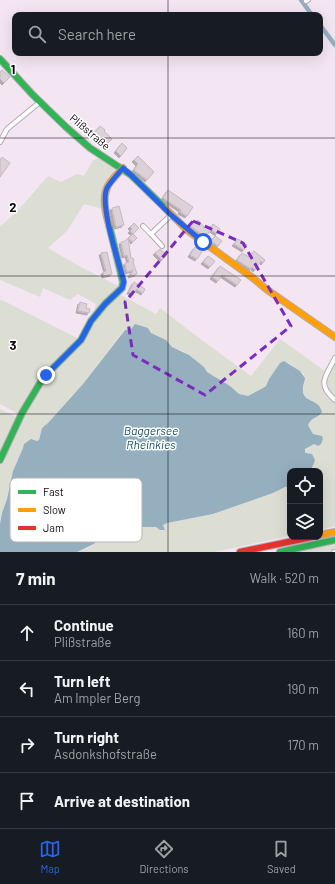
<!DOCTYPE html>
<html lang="en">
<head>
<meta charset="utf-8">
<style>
	:root { --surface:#171b24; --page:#20242c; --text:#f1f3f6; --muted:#9ea1a6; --line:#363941; --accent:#2563eb }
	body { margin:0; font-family:Barlow,sans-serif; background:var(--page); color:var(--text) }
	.controls { position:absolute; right:12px; bottom:12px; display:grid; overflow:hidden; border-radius:8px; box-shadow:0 4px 16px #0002 }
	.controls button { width:36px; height:36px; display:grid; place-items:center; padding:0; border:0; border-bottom:1px solid var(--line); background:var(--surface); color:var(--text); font:20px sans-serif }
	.stop { position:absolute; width:12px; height:12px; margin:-9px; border:3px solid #2563eb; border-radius:50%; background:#fff }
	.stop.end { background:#2563eb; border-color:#fff; box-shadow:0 1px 4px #0008 }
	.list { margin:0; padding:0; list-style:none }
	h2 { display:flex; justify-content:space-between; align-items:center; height:52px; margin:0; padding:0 16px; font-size:17px }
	h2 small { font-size:13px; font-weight:400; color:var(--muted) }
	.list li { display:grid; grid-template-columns:26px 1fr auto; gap:12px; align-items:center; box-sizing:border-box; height:56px; padding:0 16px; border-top:1px solid var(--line) }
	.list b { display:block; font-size:15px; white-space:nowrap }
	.list p { margin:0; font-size:13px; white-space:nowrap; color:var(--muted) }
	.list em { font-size:13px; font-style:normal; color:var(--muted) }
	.icon { flex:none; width:22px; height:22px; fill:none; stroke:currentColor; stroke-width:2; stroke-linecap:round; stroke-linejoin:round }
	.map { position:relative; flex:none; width:335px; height:552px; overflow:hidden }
	.search { position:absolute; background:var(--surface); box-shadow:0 4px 16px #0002; left:12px; right:12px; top:12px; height:44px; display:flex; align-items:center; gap:10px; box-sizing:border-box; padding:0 14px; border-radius:8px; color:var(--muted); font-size:15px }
	.sheet { height:276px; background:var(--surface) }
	nav { display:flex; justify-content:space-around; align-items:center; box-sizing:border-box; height:56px; border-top:1px solid var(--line); background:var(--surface); font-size:11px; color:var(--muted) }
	nav a { display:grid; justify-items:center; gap:2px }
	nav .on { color:var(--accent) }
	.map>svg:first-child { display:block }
	.green { fill:#dcded3 }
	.water { fill:#95afbf }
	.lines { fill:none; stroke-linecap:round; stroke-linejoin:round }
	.canal { stroke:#95afbf; stroke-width:4.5 }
	.building { fill:#ddd1d8; stroke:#c5b9c1; filter:url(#shadow) }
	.street-casing { stroke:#b5abb4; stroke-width:6 }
	.fast-casing { stroke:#b5abb4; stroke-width:8 }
	.slow-casing { stroke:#b5abb4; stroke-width:8 }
	.jam-casing { stroke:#b5abb4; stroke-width:8 }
	.street { stroke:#fdfbfd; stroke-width:4 }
	.fast { stroke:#30b455; stroke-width:6 }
	.slow { stroke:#ff9f0a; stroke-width:6 }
	.jam { stroke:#e5322d; stroke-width:6 }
	.route { stroke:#2563eb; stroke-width:5 }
	.marked { fill:none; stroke:#7b2cbf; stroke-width:3; stroke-dasharray:8 5; stroke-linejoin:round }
	.grid { fill:none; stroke:#130b12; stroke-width:1; stroke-opacity:0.55 }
	.labels { text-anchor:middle; stroke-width:3; stroke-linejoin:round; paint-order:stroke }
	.street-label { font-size:11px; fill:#130b12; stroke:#fff }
	.water-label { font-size:12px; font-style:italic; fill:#114c61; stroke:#fff }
	.key { fill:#fff; stroke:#b8b6b8; stroke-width:1 }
	.key-label { font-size:11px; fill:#130b12 }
	.grid-label { font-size:13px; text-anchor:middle; font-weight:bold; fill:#130b12; stroke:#fff; stroke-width:3; stroke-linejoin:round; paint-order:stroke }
</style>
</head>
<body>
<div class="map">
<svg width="335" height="552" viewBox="0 0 335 552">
	<defs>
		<filter id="shadow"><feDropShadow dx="-2" dy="2" stdDeviation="0" flood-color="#0004"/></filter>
	</defs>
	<rect width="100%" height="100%" fill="#f3e6f2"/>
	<!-- green -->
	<g class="green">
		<polygon points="100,158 123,168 107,188 106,210 84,204 67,231 48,248 79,266 122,288 91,321 96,304 78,294 70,300 43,288 40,297 0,280 0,227 21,207 48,176 61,182 77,174 84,176 93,160"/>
		<path d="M119,294L156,314L160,308L203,341L251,376L280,339L325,371C319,387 323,391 335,402V526L320,530V471H311L314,467L309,453H306L305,452C306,445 315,443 321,441L320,435L313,434L308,425L312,419L321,415L313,402L308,400L305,396L303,391L305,378L304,374L289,363H280L269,379L266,386L263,388L248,396L239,394L230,386L207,372L204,367L183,351L172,347L166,340L151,333L148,328L131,329L124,330L83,384L48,423L42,428L39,440L37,441H34L23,448L16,463L0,524V466L22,416L0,404V300L4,301L81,340L95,318Z"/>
		<path d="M335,363V397C322,384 327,376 335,363Z"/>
		<polygon points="0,409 18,418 0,454"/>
		<path d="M285,487H290V536L214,552H77C81,549 85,549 90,547C95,545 98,539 102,535L106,534L111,540C118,538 123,534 129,532C133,531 132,533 135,531C140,528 135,529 140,527C145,525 160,528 165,529L163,525L167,523L213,514L273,493Z"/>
		<polygon points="335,542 335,552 288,552"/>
	</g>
	<!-- water -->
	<path class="water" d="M135,324L148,328L151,333L166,340L172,347L189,355L204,367L207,372L230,386L239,394L248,396L263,388L266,386L269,379L280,363L284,361L300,371L305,378C305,381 303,384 303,388C302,400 311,399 317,404C320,406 321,409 322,412C318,419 312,416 308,425L313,434L322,436L323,439L321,444L318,446L314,444L305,449V452L306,453L312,454L315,460L311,471H290V487H285L273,493L213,514L167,523L163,525L165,530H160L156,527H139L134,531L128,532L113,541L106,535H102L94,544L77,552H0V524L2,513L7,499L13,471L23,448L24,444L31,439L37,441L39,440L42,428L48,423L83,384L125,330L131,329Z"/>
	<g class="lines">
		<!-- canal -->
		<g class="canal">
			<polyline points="301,0 312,15"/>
			<polyline points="320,25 335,45"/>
		</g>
	</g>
	<!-- building -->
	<g class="building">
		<polygon points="2,70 10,77 4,83 0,79 0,72"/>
		<polygon points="100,126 105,130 104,131 112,139 107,144 94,133"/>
		<polygon points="122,143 127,148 121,156 116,151"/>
		<polygon points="138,156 154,172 147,180 134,170 138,164 134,160"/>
		<polygon points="2,157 10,163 0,177 0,160"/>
		<polygon points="168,190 193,207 187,216 180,212 181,210 163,198"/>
		<polygon points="119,206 124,225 116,227 112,208"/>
		<polygon points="198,220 205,228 206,227 211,230 207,235 205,234 204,236 190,226"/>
		<polygon points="134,223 139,228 133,234 137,238 133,242 128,238 133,234 130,231 132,229 130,227"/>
		<polygon points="213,224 220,229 217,234 209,228"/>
		<polygon points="215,236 222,241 218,246 211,241"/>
		<polygon points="128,238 131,258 133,258 134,261 133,262 137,274 130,276 133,270 127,272 125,263 129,262 127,255 124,256 121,242 125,241"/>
		<polygon points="238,239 247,245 244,250 234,244"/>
		<polygon points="195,247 202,252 197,259 190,255"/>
		<polygon points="160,249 167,255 162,260 155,253"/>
		<polygon points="254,251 265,260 263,263 261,261 255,270 252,267 251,269 237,260 242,253 249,257"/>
		<polygon points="107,252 112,274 104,276 103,272 106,271 101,253"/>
		<polygon points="208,256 215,261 210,267 203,262"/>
		<polygon points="220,266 241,280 237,285 222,275 218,281 212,277"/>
		<polygon points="134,282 145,289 143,293 136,289 133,294 129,292"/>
		<polygon points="80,302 87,304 86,308 90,309 89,313 78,311"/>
	</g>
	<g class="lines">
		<!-- street casing -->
		<g class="street-casing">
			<g id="street">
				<polyline points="306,1 308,0"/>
				<polyline points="0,142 7,129 40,102"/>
				<polyline points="143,226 151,234"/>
				<polyline points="162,246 151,234 171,215"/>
				<path d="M335,358C326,376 316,384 335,400"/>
				<polyline points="334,552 335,552"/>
			</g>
		</g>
		<!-- fast casing -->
		<g class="fast-casing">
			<g id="fast">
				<polyline points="0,59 32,94 66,127 90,148 131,175 165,208"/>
				<polyline points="0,460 22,413 40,383 46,375 81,340 91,321 105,304 122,288 123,282 109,225"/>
				<polyline points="280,552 335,540"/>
			</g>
		</g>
		<!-- slow casing -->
		<g class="slow-casing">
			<g id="slow">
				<polyline points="165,208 187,230 253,278 266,289 335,337"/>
				<path d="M109,225C106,214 102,199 107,188C110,180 118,174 123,168"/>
				<polyline points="320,535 335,532"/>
			</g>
		</g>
		<!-- jam casing -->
		<g class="jam-casing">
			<polyline id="jam" points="240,552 312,537"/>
		</g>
		<!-- street -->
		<use href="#street" class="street"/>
		<!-- fast -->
		<use href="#fast" class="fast"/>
		<!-- slow -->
		<use href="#slow" class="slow"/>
		<!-- jam -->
		<use href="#jam" class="jam"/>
	</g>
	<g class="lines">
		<!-- route -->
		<path class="route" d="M46,375L81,340L91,321L105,304L122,288L124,282C119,263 99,204 107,188C111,181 118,174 123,168L131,175L171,215L203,242"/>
	</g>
	<!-- marked area -->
	<path class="marked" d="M193,221L243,243L291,326L205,395L133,355L125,302Z"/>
	<!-- grid -->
	<path class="grid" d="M168,0V15M168,53V552M0,138H335M0,276H335M0,414H335"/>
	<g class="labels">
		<!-- street labels -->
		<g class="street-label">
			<text transform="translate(90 132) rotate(40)" y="4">Plißstraße</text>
		</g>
		<!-- water labels -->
		<g class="water-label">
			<text x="151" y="435">Baggersee<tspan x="151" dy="14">Rheinkies</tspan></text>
		</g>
	</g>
	<!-- legend -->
	<rect x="10" y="478" width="132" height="64" rx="6" class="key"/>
	<rect x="18" y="490" width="18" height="4" fill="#30b455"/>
	<rect x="18" y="508" width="18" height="4" fill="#ff9f0a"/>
	<rect x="18" y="526" width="18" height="4" fill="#e5322d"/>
	<g class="key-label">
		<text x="43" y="496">Fast</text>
		<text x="43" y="514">Slow</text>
		<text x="43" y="532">Jam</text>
	</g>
	<g class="grid-label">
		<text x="13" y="74">1</text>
		<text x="13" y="212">2</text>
		<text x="13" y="350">3</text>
	</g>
</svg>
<div class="controls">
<button><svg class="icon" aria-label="locate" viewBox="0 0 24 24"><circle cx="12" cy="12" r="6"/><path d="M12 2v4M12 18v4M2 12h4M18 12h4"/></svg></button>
<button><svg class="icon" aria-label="layers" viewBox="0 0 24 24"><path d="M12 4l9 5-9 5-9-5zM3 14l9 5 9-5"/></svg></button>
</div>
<div class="stop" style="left:203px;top:242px"></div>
<div class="stop end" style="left:46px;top:375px"></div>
<div class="search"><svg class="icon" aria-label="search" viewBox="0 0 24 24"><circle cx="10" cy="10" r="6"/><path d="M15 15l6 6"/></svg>Search here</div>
</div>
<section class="sheet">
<h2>7 min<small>Walk · 520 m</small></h2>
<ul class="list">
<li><svg class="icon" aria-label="ahead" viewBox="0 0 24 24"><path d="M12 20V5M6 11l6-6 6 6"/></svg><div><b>Continue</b><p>Plißstraße</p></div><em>160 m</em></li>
<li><svg class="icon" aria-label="left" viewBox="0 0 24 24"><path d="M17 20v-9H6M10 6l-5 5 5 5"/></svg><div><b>Turn left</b><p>Am Impler Berg</p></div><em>190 m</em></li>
<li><svg class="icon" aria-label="right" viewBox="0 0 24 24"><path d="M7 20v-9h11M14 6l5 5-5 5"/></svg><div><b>Turn right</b><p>Asdonkshofstraße</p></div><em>170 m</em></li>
<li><svg class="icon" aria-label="arrive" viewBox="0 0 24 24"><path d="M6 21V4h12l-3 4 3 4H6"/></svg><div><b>Arrive at destination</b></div></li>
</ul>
</section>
<nav>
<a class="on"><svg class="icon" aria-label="map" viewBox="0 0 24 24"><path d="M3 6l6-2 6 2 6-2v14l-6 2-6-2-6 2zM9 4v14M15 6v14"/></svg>Map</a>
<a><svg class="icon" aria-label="directions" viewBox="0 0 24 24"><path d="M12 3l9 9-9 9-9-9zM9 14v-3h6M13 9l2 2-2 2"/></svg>Directions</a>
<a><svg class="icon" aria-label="saved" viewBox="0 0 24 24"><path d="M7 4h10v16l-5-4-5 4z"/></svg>Saved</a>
</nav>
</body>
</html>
